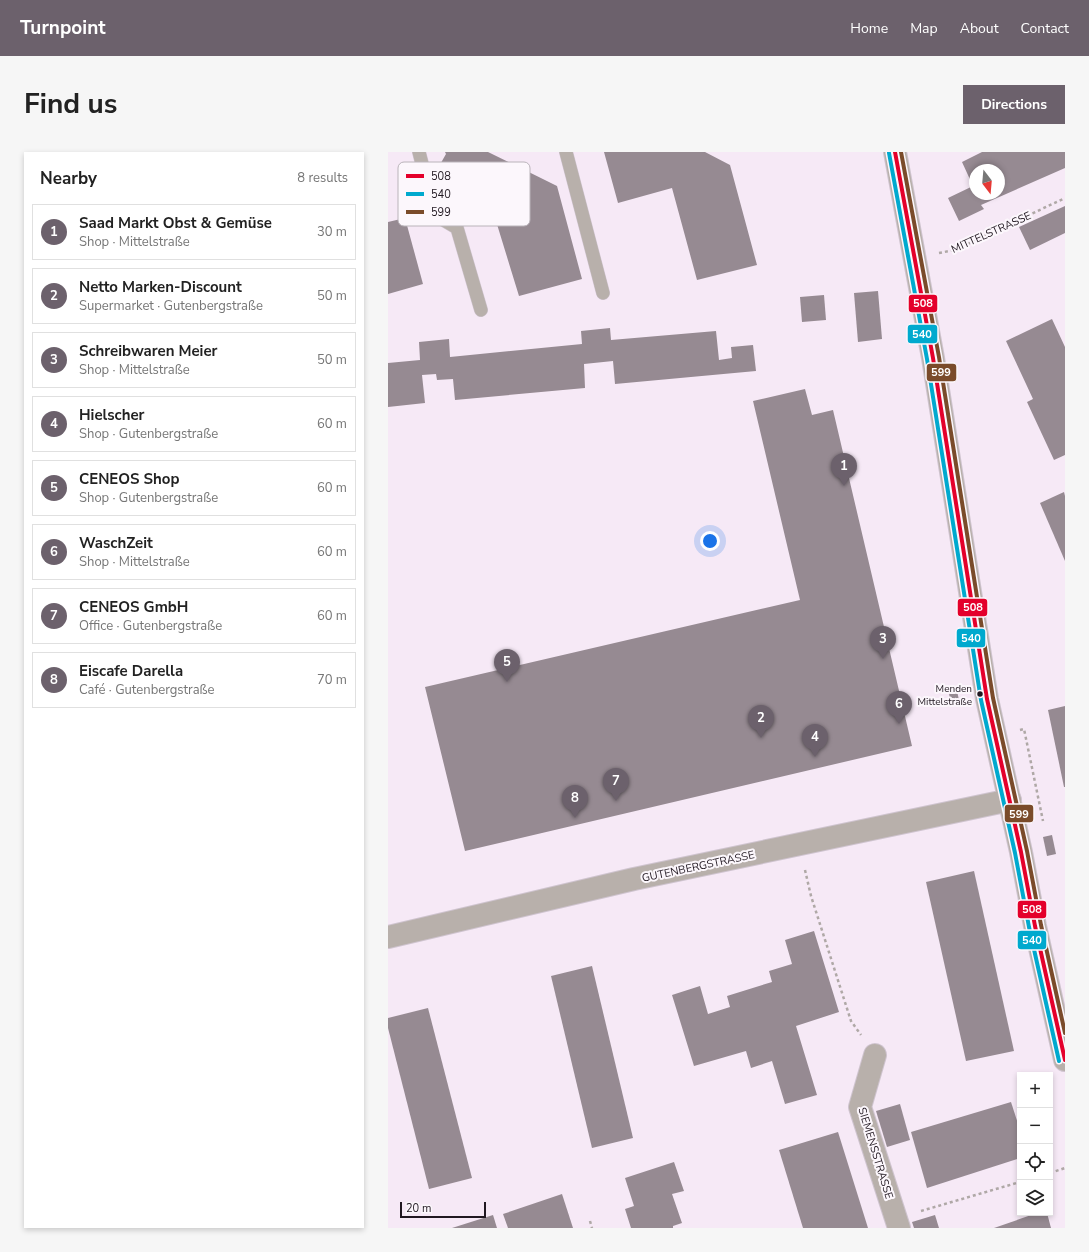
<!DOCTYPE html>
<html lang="en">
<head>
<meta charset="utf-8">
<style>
	:root { --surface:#fff; --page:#f6f6f6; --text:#222; --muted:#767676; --line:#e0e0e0; --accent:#6c616c }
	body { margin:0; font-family:"Nunito Sans",sans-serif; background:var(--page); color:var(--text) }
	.controls { position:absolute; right:12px; bottom:12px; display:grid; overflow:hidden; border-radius:0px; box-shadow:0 2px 6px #0003 }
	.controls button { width:36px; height:36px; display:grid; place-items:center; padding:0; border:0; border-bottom:1px solid var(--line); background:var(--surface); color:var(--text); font:20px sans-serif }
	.compass { position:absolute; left:581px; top:12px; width:36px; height:36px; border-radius:50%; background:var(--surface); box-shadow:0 2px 6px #0003; rotate:164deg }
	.scale { position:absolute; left:12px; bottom:10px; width:86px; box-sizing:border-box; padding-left:4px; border:2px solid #211821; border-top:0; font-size:11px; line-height:14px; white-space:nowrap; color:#211821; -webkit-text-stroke:3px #fcf7fc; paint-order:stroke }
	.you { position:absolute; left:322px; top:389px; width:14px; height:14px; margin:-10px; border:3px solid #fff; border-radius:50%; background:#1a73e8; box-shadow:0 0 0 6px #1a73e833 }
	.badge { display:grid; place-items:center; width:26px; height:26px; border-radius:50%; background:var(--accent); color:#fff; font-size:13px; font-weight:700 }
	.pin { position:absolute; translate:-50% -33px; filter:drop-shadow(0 1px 2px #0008) }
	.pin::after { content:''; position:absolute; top:21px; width:14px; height:12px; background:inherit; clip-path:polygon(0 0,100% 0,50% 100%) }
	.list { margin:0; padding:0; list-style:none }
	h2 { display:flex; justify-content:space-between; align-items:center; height:52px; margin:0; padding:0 16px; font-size:17px }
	h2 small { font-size:13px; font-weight:400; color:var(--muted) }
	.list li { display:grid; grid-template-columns:26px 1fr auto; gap:12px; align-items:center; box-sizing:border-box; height:56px; margin:0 8px 8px; padding:0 8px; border:1px solid var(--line); border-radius:0px }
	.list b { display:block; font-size:15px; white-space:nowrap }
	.list p { margin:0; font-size:13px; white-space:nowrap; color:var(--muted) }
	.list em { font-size:13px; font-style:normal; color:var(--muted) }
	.icon { flex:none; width:22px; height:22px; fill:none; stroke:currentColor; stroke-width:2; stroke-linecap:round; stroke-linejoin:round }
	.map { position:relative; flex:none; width:677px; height:1076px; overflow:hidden; border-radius:0px }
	header { display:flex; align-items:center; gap:24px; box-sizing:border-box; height:56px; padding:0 20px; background:var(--accent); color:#fff }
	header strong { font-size:19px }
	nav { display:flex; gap:22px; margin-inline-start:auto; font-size:14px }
	.intro { display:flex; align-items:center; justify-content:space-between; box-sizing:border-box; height:96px; padding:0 24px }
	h1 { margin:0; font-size:28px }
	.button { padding:10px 18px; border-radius:0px; background:var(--accent); color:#fff; font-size:14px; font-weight:700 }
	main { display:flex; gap:24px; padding:0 24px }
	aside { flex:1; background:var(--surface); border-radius:0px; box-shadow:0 2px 6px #0003 }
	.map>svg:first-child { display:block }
	.building { fill:#968a92; fill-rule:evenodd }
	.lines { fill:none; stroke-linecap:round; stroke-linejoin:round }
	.lane-casing { stroke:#cfc4cf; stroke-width:14 }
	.street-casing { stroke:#cfc4cf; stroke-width:24 }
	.path { stroke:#afa8a6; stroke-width:2.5; stroke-dasharray:3 3; stroke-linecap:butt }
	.lane { stroke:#b8b0ab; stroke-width:13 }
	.street { stroke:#b8b0ab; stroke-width:22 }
	.bus-1-casing { stroke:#fcf7fc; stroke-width:7 }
	.bus-2-casing { stroke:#fcf7fc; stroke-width:7 }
	.bus-3-casing { stroke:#fcf7fc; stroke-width:7 }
	.bus-1 { stroke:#e4002b; stroke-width:4 }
	.bus-2 { stroke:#00a9ce; stroke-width:4 }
	.bus-3 { stroke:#7a4b2a; stroke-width:4 }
	.bus-dot { fill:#211821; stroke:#fcf7fc; stroke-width:1.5 }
	.labels { text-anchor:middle; stroke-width:4; stroke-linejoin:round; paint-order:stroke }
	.bus-label { font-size:10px; fill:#211821; stroke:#fcf7fc; text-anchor:end }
	.street-label { font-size:11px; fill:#211821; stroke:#fcf7fc }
	.key { fill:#fcf7fc; stroke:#bab4ba; stroke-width:1 }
	.key-label { font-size:11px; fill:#211821 }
	.line-badge { stroke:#fcf7fc; stroke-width:1.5 }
	.badge-label { font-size:11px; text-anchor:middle; font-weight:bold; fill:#fff }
</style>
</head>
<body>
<header>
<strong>Turnpoint</strong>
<nav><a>Home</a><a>Map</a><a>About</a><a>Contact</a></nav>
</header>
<div class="intro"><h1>Find us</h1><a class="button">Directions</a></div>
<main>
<aside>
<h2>Nearby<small>8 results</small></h2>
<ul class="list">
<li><span class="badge">1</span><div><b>Saad Markt Obst &amp; Gemüse</b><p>Shop · Mittelstraße</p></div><em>30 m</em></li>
<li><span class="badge">2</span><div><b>Netto Marken-Discount</b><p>Supermarket · Gutenbergstraße</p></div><em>50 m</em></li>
<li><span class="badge">3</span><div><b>Schreibwaren Meier</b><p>Shop · Mittelstraße</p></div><em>50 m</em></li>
<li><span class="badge">4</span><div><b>Hielscher</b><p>Shop · Gutenbergstraße</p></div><em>60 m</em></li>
<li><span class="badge">5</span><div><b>CENEOS Shop</b><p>Shop · Gutenbergstraße</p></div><em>60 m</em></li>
<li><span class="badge">6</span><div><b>WaschZeit</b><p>Shop · Mittelstraße</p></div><em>60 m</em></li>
<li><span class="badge">7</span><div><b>CENEOS GmbH</b><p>Office · Gutenbergstraße</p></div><em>60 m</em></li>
<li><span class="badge">8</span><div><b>Eiscafe Darella</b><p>Café · Gutenbergstraße</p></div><em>70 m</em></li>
</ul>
</aside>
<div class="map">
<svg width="677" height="1076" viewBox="0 0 677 1076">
	<rect width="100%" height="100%" fill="#f6e9f6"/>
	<!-- building -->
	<g class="building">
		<polygon points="57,0 100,0 169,34 194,127 131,144 104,56 99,54 74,61 72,56 60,49 50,16 58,2"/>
		<polygon points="216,0 317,0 342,13 369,113 309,128 284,36 230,51"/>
		<path d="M594,0H677V16L593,53L596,57L571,69L560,46L585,34L574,10ZM587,18H611V42H587Z"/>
		<polygon points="677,54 677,81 642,98 631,75"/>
		<polygon points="17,66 35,132 0,142 0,70"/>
		<polygon points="490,139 494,187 470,190 466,141"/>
		<polygon points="436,143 438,168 414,170 412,145"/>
		<polygon points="664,167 677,195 677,303 666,308 639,250 645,247 618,189"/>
		<polygon points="222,176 223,188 328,179 331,208 344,206 343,195 365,193 368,219 227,232 225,209 196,212 197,236 67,248 65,227 49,228 48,222 34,223 37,251 0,255 0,211 32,208 31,190 61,187 62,205 194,192 193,179"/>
		<polygon points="417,237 424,263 445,258 524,594 77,699 37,535 412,448 365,249"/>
		<polygon points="676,340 677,344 677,409 652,351"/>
		<polygon points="568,534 572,553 563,554 560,535"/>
		<polygon points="677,554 677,635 676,635 660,558"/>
		<polygon points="664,683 668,702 659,704 655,685"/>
		<polygon points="586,719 626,899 578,909 538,730"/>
		<polygon points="426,779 451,860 408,874 429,943 397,952 384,909 363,916 358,899 306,914 284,843 312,834 320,862 342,855 339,844 384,830 381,819 404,812 397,788"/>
		<polygon points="204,814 245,986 204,996 163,824"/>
		<polygon points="40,856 84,1026 41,1037 0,876 0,866"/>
		<polygon points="623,950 632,978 632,1006 539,1036 523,980"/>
		<polygon points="512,952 522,988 499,995 488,959"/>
		<polygon points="450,980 480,1076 415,1076 391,998"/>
		<polygon points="286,1010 296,1039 284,1042 294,1071 285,1074 285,1076 243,1076 237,1057 246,1054 237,1026"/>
		<polygon points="174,1042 185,1076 120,1076 115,1062"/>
		<polygon points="649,1061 659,1061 663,1076 606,1076"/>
		<polygon points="105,1063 109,1076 64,1076"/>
		<polygon points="547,1063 551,1076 526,1076 524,1070"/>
	</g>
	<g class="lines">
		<!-- lane casing -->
		<g class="lane-casing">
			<g id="lane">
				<polyline points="31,0 47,63 69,76 93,158"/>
				<polyline points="178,0 215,141"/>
			</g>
		</g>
		<!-- street casing -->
		<g class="street-casing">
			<g id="street">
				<polyline points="507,0 545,206 599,547 633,700 647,774 677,908"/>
				<polyline points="0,785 246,727 622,648"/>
				<polyline points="487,903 472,955 511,1076"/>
			</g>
		</g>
		<!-- path -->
		<g class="path">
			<polyline points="551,101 567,98 677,46"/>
			<polyline points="632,578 636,577 655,669"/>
			<polyline points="417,718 423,744 463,869 473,883"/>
			<polyline points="662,1021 677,1016"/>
			<polyline points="533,1059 632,1030"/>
			<polyline points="202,1069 204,1076"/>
		</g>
		<!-- lane -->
		<use href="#lane" class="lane"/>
		<!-- street -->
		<use href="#street" class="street"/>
		<!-- bus-1 casing -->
		<g class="bus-1-casing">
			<polyline id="bus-1" points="507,0 545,206 599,547 633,700 647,774 677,908"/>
		</g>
		<!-- bus-2 casing -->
		<g class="bus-2-casing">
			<polyline id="bus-2" points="501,1 539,207 593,548 627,701 641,775 671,909"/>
		</g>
		<!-- bus-3 casing -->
		<g class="bus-3-casing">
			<polyline id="bus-3" points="513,0 551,205 605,546 639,699 653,773 677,881"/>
		</g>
		<!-- bus-1 -->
		<use href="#bus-1" class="bus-1"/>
		<!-- bus-2 -->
		<use href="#bus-2" class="bus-2"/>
		<!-- bus-3 -->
		<use href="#bus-3" class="bus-3"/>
	</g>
	<!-- markers -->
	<circle class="bus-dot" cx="592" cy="542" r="3.5"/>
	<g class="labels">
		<!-- bus labels -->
		<g class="bus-label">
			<text x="584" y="540">Menden<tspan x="584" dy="13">Mittelstraße</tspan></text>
		</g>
		<!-- street labels -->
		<g class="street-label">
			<text transform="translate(603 80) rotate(-24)" y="4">MITTELSTRASSE</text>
			<text transform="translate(310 714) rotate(-12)" y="4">GUTENBERGSTRASSE</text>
			<text transform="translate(488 1001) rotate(73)" y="4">SIEMENSSTRASSE</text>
		</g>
	</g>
	<!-- legend -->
	<rect x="10" y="10" width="132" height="64" rx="6" class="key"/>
	<rect x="18" y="22" width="18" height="4" fill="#e4002b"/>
	<rect x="18" y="40" width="18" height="4" fill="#00a9ce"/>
	<rect x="18" y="58" width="18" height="4" fill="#7a4b2a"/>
	<g class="key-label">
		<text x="43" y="28">508</text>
		<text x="43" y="46">540</text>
		<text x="43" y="64">599</text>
	</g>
	<g class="line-badge">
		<rect x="520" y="142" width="30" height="19" rx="4" fill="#e4002b"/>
		<rect x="519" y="172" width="31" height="20" rx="4" fill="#00a9ce"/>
		<rect x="538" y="211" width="31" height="19" rx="4" fill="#7a4b2a"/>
		<rect x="569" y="446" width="31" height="19" rx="4" fill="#e4002b"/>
		<rect x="568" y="476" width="30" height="20" rx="4" fill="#00a9ce"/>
		<rect x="616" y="652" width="30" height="19" rx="4" fill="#7a4b2a"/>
		<rect x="629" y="748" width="30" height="19" rx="4" fill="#e4002b"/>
		<rect x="629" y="778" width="30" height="20" rx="4" fill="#00a9ce"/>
	</g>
	<g class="badge-label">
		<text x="535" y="155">508</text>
		<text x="534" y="186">540</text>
		<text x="553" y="224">599</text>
		<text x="585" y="459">508</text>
		<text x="583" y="490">540</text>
		<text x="631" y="666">599</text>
		<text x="644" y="761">508</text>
		<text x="644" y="792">540</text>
	</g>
</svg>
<div class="controls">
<button>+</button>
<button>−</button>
<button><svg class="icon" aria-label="locate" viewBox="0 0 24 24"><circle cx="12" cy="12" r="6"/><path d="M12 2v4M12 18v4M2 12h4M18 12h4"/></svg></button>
<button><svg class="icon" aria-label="layers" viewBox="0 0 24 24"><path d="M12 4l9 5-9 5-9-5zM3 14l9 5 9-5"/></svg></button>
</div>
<svg class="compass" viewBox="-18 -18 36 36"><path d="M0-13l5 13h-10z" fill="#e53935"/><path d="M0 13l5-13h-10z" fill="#767676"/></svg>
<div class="scale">20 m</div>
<div class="you"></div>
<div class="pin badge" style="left:456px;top:334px">1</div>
<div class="pin badge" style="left:373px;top:586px">2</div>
<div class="pin badge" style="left:495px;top:507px">3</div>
<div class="pin badge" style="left:427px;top:605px">4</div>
<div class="pin badge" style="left:119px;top:530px">5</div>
<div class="pin badge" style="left:511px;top:572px">6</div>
<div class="pin badge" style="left:228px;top:649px">7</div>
<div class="pin badge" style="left:187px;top:666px">8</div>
</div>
</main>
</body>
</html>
